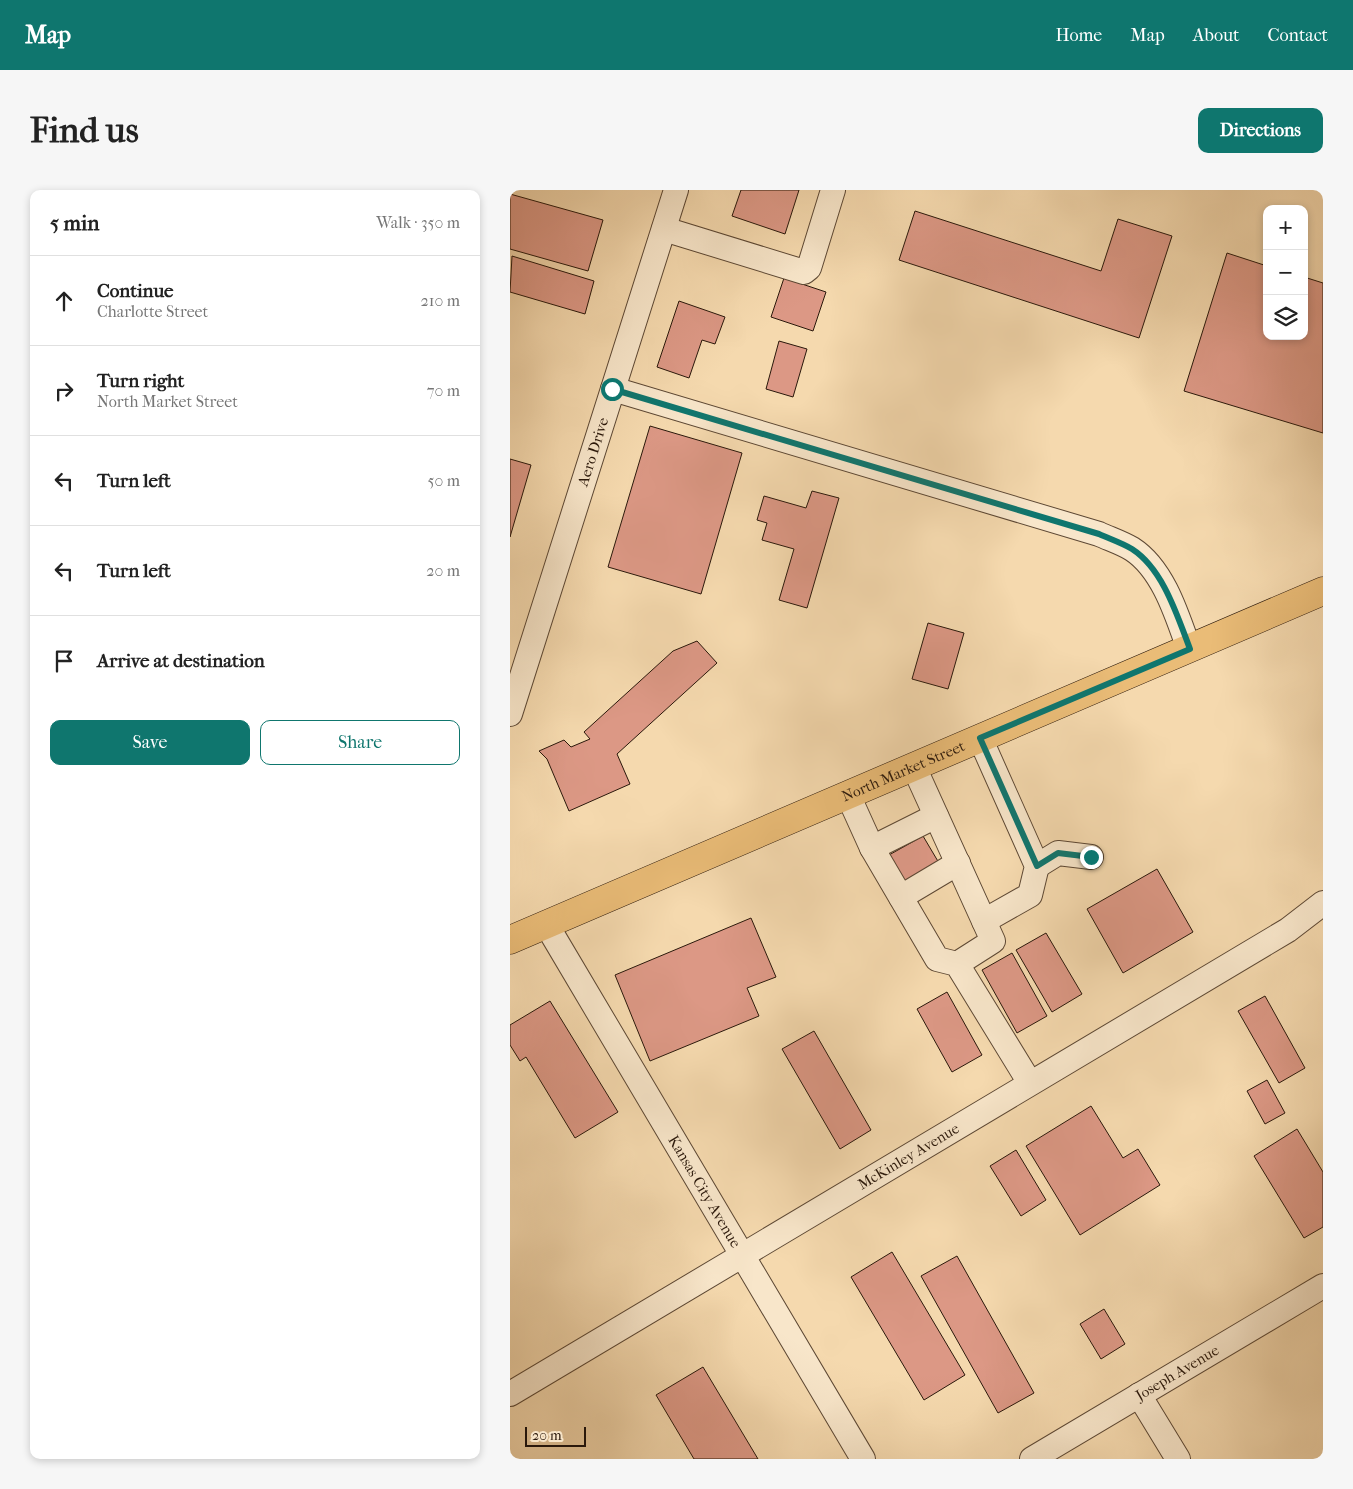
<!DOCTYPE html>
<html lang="en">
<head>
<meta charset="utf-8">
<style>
	:root { --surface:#fff; --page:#f6f6f6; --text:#222; --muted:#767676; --line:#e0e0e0; --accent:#0f766e }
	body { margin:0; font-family:"IM FELL French Canon",serif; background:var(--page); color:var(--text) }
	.controls { position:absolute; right:15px; top:15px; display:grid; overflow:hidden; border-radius:10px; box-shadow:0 2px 8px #0003 }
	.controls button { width:45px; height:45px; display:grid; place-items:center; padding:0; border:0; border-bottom:1px solid var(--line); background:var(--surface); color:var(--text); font:25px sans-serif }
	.scale { position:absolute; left:15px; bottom:12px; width:61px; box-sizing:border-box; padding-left:5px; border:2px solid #2a180b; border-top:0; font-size:14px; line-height:18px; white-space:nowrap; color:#2a180b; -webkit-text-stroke:4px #f8e6ca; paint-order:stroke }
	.stop { position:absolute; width:15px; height:15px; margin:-11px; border:4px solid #0f766e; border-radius:50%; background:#fff }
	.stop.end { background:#0f766e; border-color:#fff; box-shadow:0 1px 5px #0008 }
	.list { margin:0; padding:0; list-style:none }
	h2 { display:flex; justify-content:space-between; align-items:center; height:65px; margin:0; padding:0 20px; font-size:21px }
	h2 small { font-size:16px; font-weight:400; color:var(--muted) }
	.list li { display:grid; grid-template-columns:32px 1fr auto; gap:15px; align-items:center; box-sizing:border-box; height:90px; padding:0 20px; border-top:1px solid var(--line) }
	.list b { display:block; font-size:19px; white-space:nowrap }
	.list p { margin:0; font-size:16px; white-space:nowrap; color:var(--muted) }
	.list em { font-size:16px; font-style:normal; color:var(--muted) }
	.actions { display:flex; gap:10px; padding:15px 20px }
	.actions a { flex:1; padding:11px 0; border:1px solid var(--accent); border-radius:10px; text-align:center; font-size:18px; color:var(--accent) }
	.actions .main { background:var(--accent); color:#fff }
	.icon { flex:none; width:28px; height:28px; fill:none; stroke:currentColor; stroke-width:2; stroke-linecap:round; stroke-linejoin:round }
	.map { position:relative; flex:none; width:813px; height:1269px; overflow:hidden; border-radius:10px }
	header { display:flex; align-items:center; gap:30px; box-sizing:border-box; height:70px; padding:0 25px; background:var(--accent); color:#fff }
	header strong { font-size:24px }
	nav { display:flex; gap:28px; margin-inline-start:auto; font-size:18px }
	.intro { display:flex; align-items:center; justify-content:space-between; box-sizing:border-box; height:120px; padding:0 30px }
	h1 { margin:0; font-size:35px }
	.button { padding:12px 22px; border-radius:10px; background:var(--accent); color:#fff; font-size:18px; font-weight:700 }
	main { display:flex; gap:30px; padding:0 30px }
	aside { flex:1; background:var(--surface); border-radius:10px; box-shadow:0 2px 8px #0003 }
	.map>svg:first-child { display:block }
	.building { fill:#dc9885; stroke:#2a180b }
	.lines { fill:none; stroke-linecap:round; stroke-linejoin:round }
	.minor-casing { stroke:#5d4834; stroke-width:26 }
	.major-casing { stroke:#2a180b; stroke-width:29 }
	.minor { stroke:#f8e6ca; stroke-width:24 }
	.major { stroke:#eabc77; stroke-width:28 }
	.route { stroke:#0f766e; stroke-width:6 }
	.labels { text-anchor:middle; stroke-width:4; stroke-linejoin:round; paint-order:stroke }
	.street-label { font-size:15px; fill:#2a180b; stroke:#f8e6ca }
</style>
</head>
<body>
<header>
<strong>Map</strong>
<nav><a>Home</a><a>Map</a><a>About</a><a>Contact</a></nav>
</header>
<div class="intro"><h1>Find us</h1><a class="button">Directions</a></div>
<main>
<aside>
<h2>5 min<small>Walk · 350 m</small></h2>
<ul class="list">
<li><svg class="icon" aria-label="ahead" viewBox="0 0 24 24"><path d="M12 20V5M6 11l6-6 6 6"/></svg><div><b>Continue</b><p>Charlotte Street</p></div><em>210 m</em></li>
<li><svg class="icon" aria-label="right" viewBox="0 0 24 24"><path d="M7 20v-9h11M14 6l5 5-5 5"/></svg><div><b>Turn right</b><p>North Market Street</p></div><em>70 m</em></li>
<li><svg class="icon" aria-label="left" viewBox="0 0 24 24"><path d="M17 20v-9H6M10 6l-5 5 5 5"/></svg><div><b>Turn left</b></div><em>50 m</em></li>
<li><svg class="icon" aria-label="left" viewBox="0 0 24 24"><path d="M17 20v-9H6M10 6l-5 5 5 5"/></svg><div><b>Turn left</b></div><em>20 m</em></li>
<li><svg class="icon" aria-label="arrive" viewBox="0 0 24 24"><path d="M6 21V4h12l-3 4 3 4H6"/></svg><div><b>Arrive at destination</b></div></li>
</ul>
<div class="actions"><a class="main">Save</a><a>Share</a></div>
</aside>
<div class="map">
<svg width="813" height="1269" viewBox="0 0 813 1269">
	<rect width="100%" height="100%" fill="#f5d9ae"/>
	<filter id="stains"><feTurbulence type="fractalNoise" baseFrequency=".004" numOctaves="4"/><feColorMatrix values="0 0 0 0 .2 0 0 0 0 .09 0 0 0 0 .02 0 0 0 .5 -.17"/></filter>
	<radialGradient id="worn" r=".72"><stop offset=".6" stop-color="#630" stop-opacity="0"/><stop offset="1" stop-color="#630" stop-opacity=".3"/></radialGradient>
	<!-- building -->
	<g class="building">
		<polygon points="231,0 289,0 275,44 222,26"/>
		<polygon points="0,4 93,30 78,81 0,59"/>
		<polygon points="405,21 591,81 608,29 662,46 629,148 389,70"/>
		<polygon points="717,63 757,76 757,146 794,146 794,87 813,93 813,243 674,201"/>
		<polygon points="2,66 84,91 75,124 0,102"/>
		<polygon points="274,88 316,102 303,141 261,127"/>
		<polygon points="169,111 215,127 205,154 192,150 179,188 147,177"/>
		<polygon points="269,151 297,159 283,207 256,199"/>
		<polygon points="140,236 232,263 191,404 98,377"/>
		<polygon points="0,269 21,275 0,347"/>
		<polygon points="302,301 329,308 297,418 269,410 284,359 252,350 257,333 247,330 254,306 296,318"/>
		<polygon points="418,433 454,443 438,499 402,489"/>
		<polygon points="187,451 207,473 107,564 120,594 59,621 37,569 29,561 54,550 61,557 80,549 74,542 163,461"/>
		<polygon points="413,646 429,673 395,693 379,665"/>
		<polygon points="647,679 683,742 613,783 577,719"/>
		<polygon points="241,728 266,787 237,798 249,826 140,871 105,785"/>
		<polygon points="536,743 572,804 542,822 506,760"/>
		<polygon points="502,763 537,826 507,843 472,780"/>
		<polygon points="437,802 472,865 442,882 407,819"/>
		<polygon points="755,806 795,878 769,893 728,821"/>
		<polygon points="40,811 108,922 65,948 16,867 10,871 0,855 0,835"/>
		<polygon points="304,841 361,940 330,959 272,859"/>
		<polygon points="757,890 775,923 755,934 737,901"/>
		<polygon points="581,916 613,968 628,959 650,995 570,1045 516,956"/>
		<polygon points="787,939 813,982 813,1037 794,1048 744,966"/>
		<polygon points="506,960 536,1010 511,1026 480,976"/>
		<polygon points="382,1062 455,1185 414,1210 341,1087"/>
		<polygon points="447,1066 524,1203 488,1223 411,1086"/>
		<polygon points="594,1119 615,1154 591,1169 570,1134"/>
		<polygon points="193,1177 248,1269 184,1269 146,1205"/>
	</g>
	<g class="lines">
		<!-- minor casing -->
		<g class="minor-casing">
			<g id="minor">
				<polyline points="154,39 294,82 299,78 323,0"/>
				<path d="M103,199L589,344C600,349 612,353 622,359C653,379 667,425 679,459"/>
				<path id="s1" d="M0,524L166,0"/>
				<polyline points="470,548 527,676 520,705 474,731"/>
				<polyline points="404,577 483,751 447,774"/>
				<polyline points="338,605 362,658 427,769 447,774 520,893"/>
				<polyline points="362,658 426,626"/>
				<polyline points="527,676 548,663 581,667"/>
				<polyline points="391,707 448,673"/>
				<path id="s2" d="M36,734L353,1269"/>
				<path id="s3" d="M0,1204L778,740L813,713"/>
				<polyline points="629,1205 668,1269"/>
				<path id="s4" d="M522,1269L813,1096"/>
			</g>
		</g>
		<!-- major casing -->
		<g class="major-casing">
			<g id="major">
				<path id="s5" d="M0,750L813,401"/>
			</g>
		</g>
		<!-- minor -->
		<use href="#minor" class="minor"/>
		<!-- major -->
		<use href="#major" class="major"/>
	</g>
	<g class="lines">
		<!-- route -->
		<path class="route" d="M102,199L589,344C600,349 612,353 622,359C653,379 667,425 680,459L470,548L527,676L548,663L581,667"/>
	</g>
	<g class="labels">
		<!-- street labels -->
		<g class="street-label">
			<text dy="5" stroke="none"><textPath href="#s1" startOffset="275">Aero Drive</textPath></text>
			<text dy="5" stroke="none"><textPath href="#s5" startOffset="428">North Market Street</textPath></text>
			<text dy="5" stroke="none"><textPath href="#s3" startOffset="464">McKinley Avenue</textPath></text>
			<text dy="5" stroke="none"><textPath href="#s2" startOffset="311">Kansas City Avenue</textPath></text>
			<text dy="5" stroke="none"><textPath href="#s4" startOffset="169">Joseph Avenue</textPath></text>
		</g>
	</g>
	<rect width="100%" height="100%" filter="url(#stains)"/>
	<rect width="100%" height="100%" fill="url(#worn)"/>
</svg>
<div class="controls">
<button>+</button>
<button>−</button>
<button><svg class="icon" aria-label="layers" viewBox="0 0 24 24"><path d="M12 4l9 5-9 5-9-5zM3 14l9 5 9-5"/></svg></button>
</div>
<div class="scale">20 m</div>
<div class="stop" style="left:102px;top:199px"></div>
<div class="stop end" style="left:581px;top:667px"></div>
</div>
</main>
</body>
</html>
